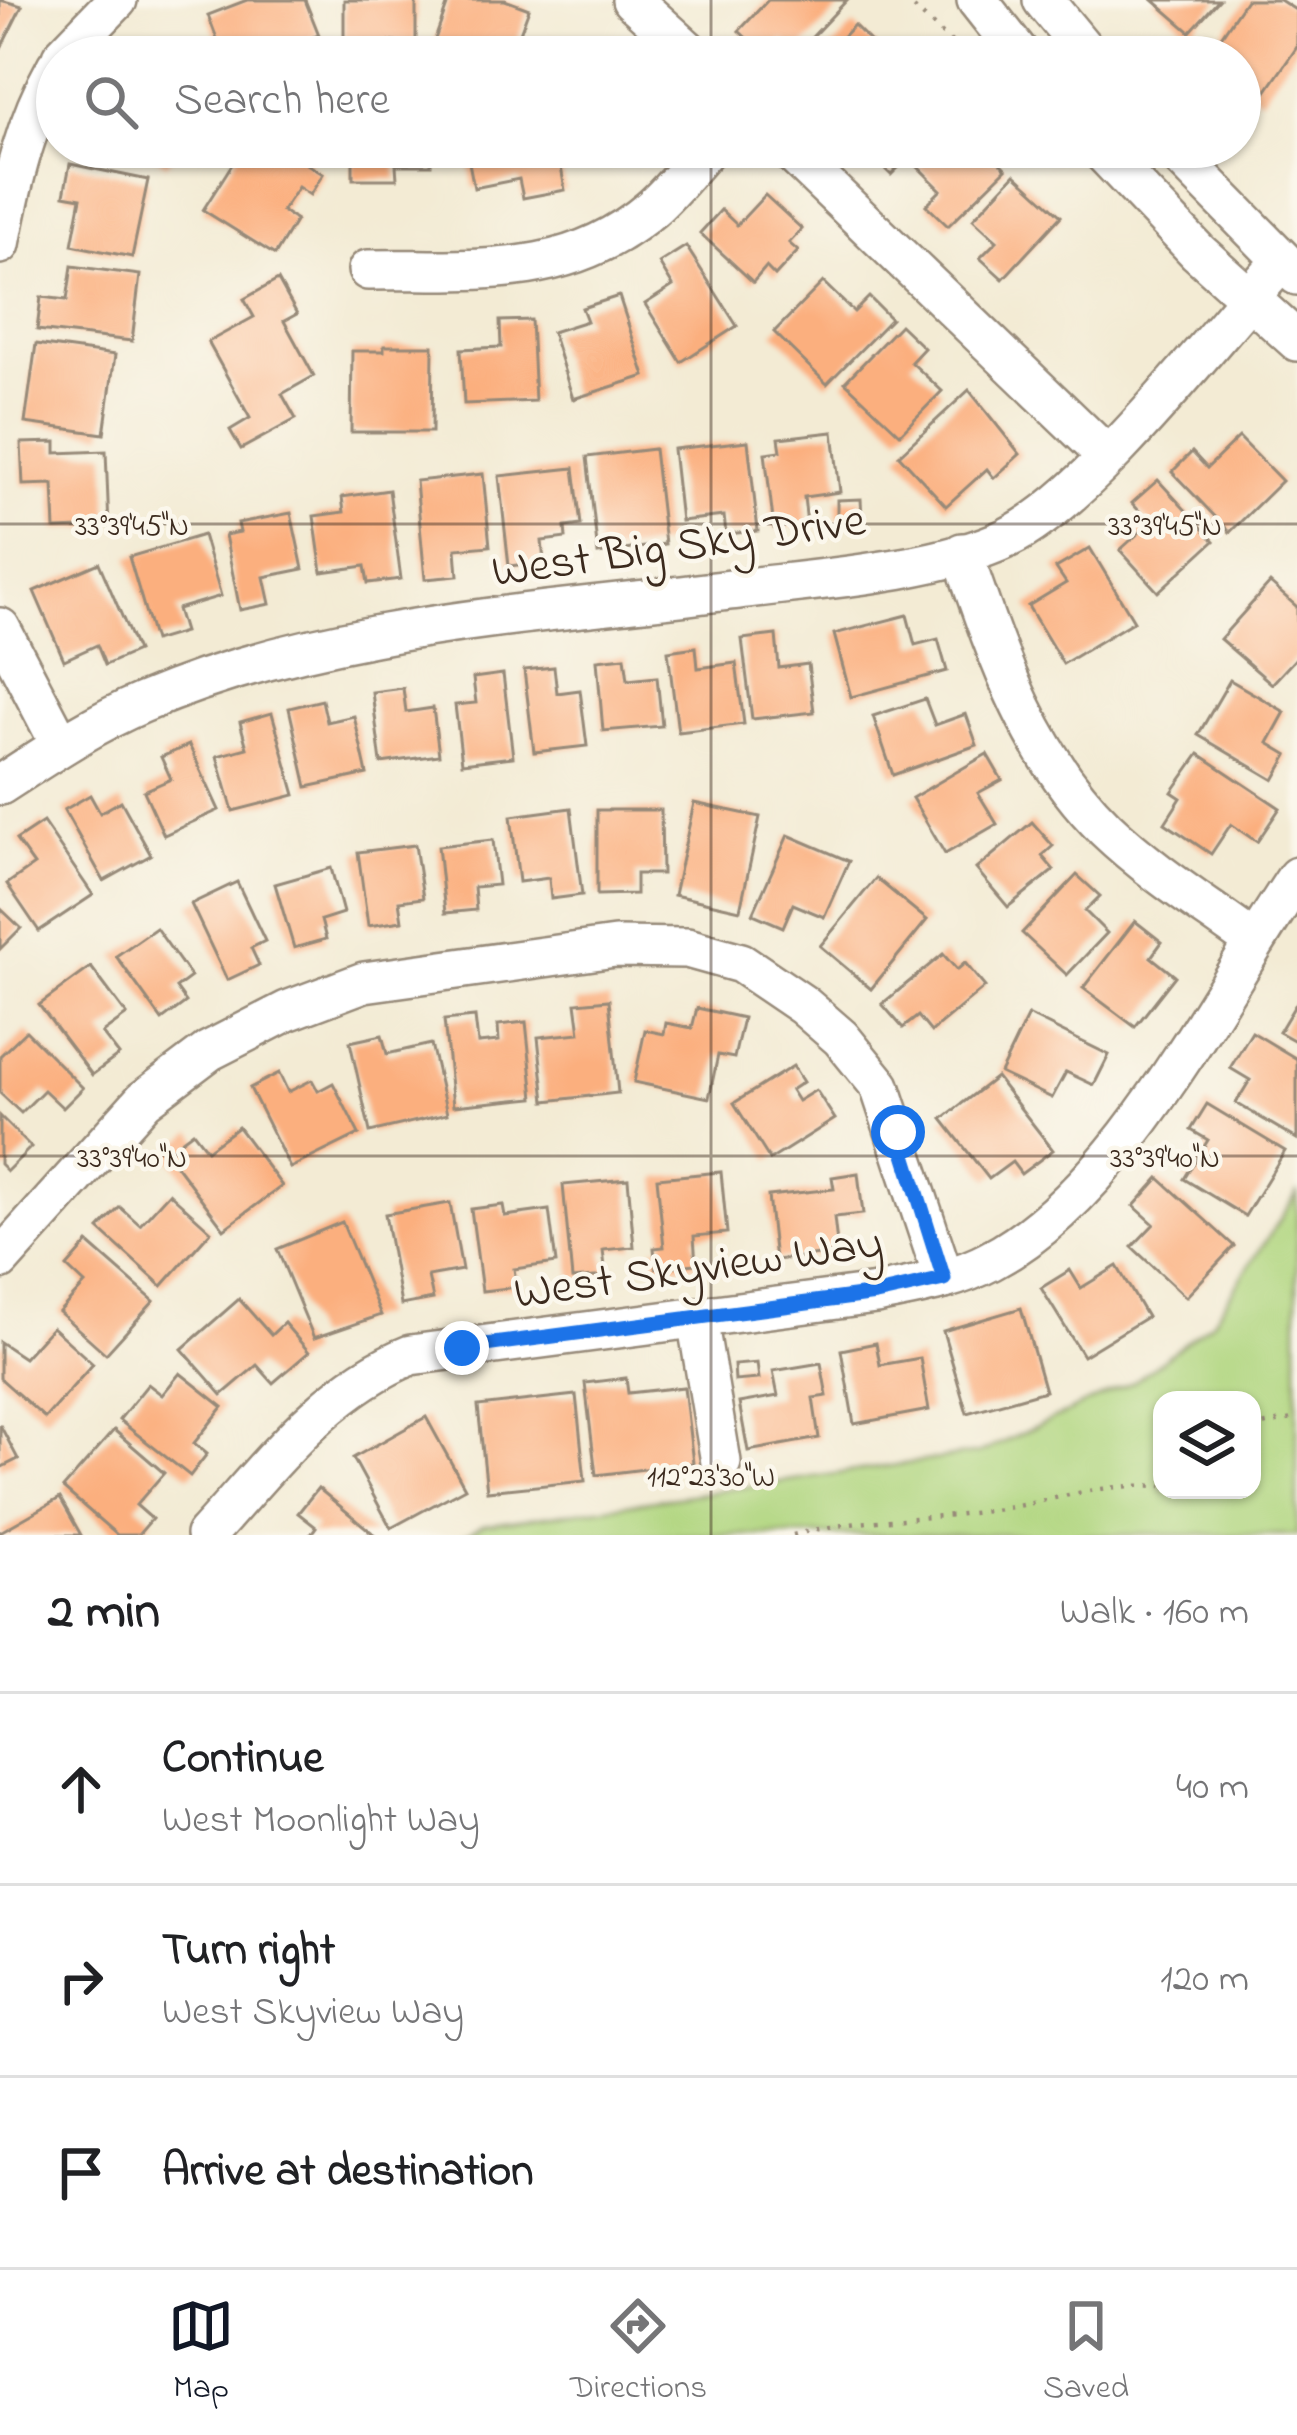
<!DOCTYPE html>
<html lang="en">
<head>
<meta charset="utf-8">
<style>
	:root { --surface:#fff; --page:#f2f2f2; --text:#202124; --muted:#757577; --line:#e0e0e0; --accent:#111827 }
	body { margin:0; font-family:"Indie Flower",sans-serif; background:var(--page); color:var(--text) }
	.controls { position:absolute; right:36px; bottom:36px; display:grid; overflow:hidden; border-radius:24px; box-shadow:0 3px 9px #0004 }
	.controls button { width:108px; height:108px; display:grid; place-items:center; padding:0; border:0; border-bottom:3px solid var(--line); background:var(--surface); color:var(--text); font:60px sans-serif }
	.stop { position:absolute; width:36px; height:36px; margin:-27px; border:9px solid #1a73e8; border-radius:50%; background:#fff }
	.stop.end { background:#1a73e8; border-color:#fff; box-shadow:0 3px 12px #0008 }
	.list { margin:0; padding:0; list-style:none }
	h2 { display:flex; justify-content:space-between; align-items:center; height:156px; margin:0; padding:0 48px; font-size:51px }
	h2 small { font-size:39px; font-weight:400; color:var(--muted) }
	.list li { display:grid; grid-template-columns:78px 1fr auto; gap:36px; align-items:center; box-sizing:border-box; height:192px; padding:0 48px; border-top:3px solid var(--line) }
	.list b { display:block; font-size:45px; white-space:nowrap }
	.list p { margin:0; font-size:39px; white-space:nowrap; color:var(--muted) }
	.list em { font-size:39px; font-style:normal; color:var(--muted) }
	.icon { flex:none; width:66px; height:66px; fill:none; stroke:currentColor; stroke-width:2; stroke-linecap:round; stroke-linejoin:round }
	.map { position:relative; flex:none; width:1297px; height:1535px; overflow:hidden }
	.search { position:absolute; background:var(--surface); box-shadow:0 3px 9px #0004; left:36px; right:36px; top:36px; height:132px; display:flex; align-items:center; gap:30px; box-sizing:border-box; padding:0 42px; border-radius:66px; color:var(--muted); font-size:45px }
	.sheet { height:732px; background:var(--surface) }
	nav { display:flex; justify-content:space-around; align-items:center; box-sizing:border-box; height:168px; border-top:3px solid var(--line); background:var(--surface); font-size:33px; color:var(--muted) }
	nav a { display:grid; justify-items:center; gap:6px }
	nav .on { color:var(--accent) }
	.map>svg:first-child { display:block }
	.green { fill:#b1d680; stroke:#76804f; stroke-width:3; fill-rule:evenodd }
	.building { fill:#fbaf7e }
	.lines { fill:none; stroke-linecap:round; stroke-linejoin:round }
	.minor-casing { stroke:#978a79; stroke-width:44 }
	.path { stroke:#978a79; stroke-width:4.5; stroke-dasharray:3 9; stroke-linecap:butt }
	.minor { stroke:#fff; stroke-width:39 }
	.route { stroke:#1a73e8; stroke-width:15 }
	.ticks { fill:none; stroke:#3b2a1e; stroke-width:3; stroke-opacity:0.45 }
	.labels { text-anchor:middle; stroke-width:9; stroke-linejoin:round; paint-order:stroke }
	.street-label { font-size:48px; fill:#3b2a1e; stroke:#fbf7ec }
	.ticks-label { font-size:30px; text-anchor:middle; fill:#3b2a1e; stroke:#fbf7ec; stroke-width:9; stroke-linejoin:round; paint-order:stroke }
</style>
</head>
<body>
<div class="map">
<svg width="1297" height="1535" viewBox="0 0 1297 1535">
	<rect width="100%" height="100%" fill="#fbf7ec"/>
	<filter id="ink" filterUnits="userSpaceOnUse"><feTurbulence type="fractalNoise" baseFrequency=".00833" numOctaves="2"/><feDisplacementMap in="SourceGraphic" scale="24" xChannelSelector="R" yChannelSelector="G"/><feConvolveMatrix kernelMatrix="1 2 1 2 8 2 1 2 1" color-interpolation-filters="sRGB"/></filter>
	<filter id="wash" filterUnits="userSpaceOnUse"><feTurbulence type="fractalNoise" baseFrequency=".004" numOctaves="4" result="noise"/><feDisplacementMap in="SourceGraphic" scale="48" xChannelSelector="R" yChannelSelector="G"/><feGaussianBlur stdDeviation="2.7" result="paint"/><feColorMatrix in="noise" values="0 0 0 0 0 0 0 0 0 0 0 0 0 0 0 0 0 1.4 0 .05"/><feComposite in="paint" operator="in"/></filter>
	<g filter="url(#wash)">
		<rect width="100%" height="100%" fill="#f3ebd4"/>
		<!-- green -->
		<path class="green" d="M1297,1194V1535H466L483,1525L980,1453L1135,1381L1212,1322ZM1162,1400H1252V1490H1162Z"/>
		<g id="blocks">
			<!-- building -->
			<g class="building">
				<polygon points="0,0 22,6 0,50"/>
				<polygon points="247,0 305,0 319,35 261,57 224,57 208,15"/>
				<rect x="344" y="0" width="72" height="42"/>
				<polygon points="449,0 505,0 529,9 511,57 475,57 434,42"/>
				<polygon points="768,0 847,0 797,53 783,40 767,57 739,31"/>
				<polygon points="1153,0 1219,0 1190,32"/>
				<polygon points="1246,0 1280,0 1297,11 1297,47 1261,99 1240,85 1240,57 1207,57"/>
				<polygon points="854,25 886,57 823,57"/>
				<polygon points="143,147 179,147 166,165"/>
				<polygon points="243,147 317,147 307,164 323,174 310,195 298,187 282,211 296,220 275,255 203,210"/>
				<polygon points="353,147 431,147 431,165 396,165 397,179 353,179"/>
				<polygon points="466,147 558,150 565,190 523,198 519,179 474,188"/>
				<polygon points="875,147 919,147 891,175 869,153"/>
				<polygon points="939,147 984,147 1006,169 948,226 926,205 941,190 918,167"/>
				<polygon points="70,164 148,180 132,257 72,245 81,198 64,195"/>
				<polygon points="1015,174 1061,216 1003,279 980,258 997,241 973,219"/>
				<polygon points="765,195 802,229 789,243 798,251 775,276 766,267 753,282 700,233 721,210 737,225"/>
				<polygon points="686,246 737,326 681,362 645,304 673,286 659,263"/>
				<polygon points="72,266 140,275 132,341 37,330 41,297 67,300"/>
				<polygon points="278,280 297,314 284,321 314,376 282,394 296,419 241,449 230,430 250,418 208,342 254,317 244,299"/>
				<polygon points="823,282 854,312 869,297 891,319 827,384 774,332"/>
				<polygon points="619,296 645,376 573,399 552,332 587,321 582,308"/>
				<polygon points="531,320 535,401 464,404 461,349 501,347 500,321"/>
				<polygon points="900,325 924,348 911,362 942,391 900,434 845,382"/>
				<polygon points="36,344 115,355 104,434 25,423"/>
				<polygon points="384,346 433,346 432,432 351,432 352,351 384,351"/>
				<polygon points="969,390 1020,454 994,478 987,469 946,506 899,455"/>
				<polygon points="833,432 840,492 804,497 807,524 774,528 765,453 781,451 779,438"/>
				<polygon points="1239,437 1282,481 1230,532 1172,472 1192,452 1207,468"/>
				<polygon points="748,441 758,531 726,534 724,516 681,521 673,449"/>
				<polygon points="56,442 56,453 106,451 109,527 55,529 53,484 23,485 21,443"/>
				<polygon points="654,449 665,544 598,554 587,457"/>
				<polygon points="574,468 581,525 565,527 566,538 542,541 544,562 509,566 499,476"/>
				<polygon points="483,474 490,546 456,549 458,576 425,579 416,481"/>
				<polygon points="1158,480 1214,541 1158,592 1120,550 1150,523 1132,503"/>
				<polygon points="389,490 401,579 368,583 365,566 322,572 314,516 344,512 342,497"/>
				<polygon points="861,499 862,517 837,518 837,500"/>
				<polygon points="291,513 303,569 264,577 270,604 240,610 225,535 240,532 238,523"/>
				<polygon points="203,535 221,596 177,609 184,632 154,641 129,557"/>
				<polygon points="1090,548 1134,621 1063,664 1028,606 1066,583 1056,568"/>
				<polygon points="99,563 137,651 105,665 97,645 64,660 34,591"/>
				<polygon points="1270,583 1297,607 1297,657 1272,684 1220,639"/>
				<polygon points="907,615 915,645 938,639 947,671 851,697 834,634"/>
				<polygon points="776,635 779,668 808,664 814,712 752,719 742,639"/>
				<polygon points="696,647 698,668 736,663 744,724 678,732 668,651"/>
				<polygon points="625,657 628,680 657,677 662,726 603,731 597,660"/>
				<polygon points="554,667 557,693 580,690 587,746 534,752 524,670"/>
				<polygon points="503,674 513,757 462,763 455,705 476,703 473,678"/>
				<polygon points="1230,680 1285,712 1268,743 1288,755 1274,780 1198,735"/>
				<polygon points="403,688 406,712 433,708 439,755 381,763 372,692"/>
				<polygon points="925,699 935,725 966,714 977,745 893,775 873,716"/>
				<polygon points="322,700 327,722 354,716 367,774 307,787 289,708"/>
				<polygon points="272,713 295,795 233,811 217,756 247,748 240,722"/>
				<polygon points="189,745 219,810 164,835 144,791 171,779 161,757"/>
				<polygon points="987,754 1002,780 978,793 997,824 945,854 912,798"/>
				<polygon points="1199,754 1280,808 1257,842 1231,824 1211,854 1165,823 1181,798 1172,792"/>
				<polygon points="90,795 100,813 121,801 151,855 104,881 64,810"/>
				<polygon points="694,803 760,817 740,910 674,895"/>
				<polygon points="571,808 582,895 551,899 549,878 519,882 511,816"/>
				<polygon points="597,810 661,810 662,874 636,874 636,894 597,895"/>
				<polygon points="43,822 93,895 39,931 7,884 34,865 16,840"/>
				<polygon points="1032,822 1053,846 1042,856 1054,870 1008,907 976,869"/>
				<polygon points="788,835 849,861 824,917 793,904 783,927 753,914"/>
				<polygon points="493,840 498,885 474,887 476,910 445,913 438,846"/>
				<polygon points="415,845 423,898 399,901 402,921 368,926 358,852"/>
				<polygon points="331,868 343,913 321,920 326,939 294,948 275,884"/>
				<polygon points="1077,875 1100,896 1085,911 1107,933 1067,975 1022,933"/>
				<polygon points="876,878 927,920 871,989 820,946"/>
				<polygon points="237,882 265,941 251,948 259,965 227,980 191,904"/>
				<polygon points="0,908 21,928 0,949"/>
				<polygon points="1135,921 1162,942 1151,957 1175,976 1135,1027 1083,988"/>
				<polygon points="156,928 191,977 176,988 186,1002 162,1020 116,956"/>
				<polygon points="943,954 957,970 965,963 985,987 931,1032 918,1016 903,1028 882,1004"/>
				<polygon points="91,967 127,1015 102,1033 119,1055 92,1075 39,1005"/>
				<polygon points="609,1000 618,1093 545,1101 538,1037 580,1033 576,1003"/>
				<polygon points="1297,1002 1297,1042 1279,1032"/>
				<polygon points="697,1008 743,1018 734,1058 718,1055 709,1098 634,1082 645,1030 664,1034 666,1023 692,1028"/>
				<polygon points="1028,1015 1109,1055 1094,1085 1066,1072 1052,1098 1000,1073"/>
				<polygon points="475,1017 478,1043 499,1041 498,1025 526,1022 534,1098 453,1106 444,1020"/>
				<polygon points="26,1031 83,1088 63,1108 44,1090 21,1113 0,1093 0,1056"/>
				<polygon points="1252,1032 1297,1059 1297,1139 1236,1103 1250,1080 1230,1068"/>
				<polygon points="382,1035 387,1054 431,1044 447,1114 370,1132 350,1042"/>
				<polygon points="793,1066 803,1082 791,1090 798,1101 816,1090 835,1119 770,1160 734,1103"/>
				<polygon points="279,1073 288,1092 312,1080 318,1091 333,1083 359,1134 290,1168 250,1088"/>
				<polygon points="996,1077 1053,1150 1021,1174 1012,1162 989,1179 942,1119"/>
				<polygon points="1207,1104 1285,1151 1245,1216 1184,1179 1208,1140 1191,1130"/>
				<polygon points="0,1116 31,1147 7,1171 0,1164"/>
				<polygon points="238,1127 282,1186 224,1229 166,1152 193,1132 207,1150"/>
				<polygon points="721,1172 727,1233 694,1236 696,1264 656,1268 654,1248 664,1247 657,1178"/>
				<polygon points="858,1173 863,1214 834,1217 838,1253 775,1260 768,1196 834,1189 832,1177"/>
				<polygon points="1159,1178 1234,1246 1186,1297 1132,1247 1154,1224 1134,1206"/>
				<polygon points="628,1179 634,1247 603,1250 606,1276 572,1279 563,1185"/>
				<polygon points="169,1193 211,1231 162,1286 99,1229 120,1207 140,1225"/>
				<polygon points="450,1203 462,1270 428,1276 433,1299 401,1305 385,1214"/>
				<polygon points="503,1205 505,1216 549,1210 556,1263 514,1269 517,1287 482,1291 471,1209"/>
				<polygon points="342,1222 381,1315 314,1338 277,1249"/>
				<polygon points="88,1243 154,1301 106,1354 59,1312 85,1284 67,1267"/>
				<polygon points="1117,1266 1147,1317 1083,1356 1041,1288 1070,1270 1081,1288"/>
				<polygon points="239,1299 271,1335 284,1323 309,1352 273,1383 257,1365 222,1395 182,1349"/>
				<polygon points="1021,1308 1045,1391 967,1413 943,1331"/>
				<polygon points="52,1327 93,1364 45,1418 0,1378 0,1342 24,1358"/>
				<polygon points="876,1343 880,1365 920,1358 929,1410 854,1424 841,1350"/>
				<polygon points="757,1363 759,1379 735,1381 734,1365"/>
				<polygon points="821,1363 827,1396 813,1398 819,1438 748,1451 739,1403 778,1396 773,1371"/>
				<polygon points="180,1373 223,1407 194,1443 207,1454 190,1476 119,1420 148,1384 162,1395"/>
				<polygon points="626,1378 628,1393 684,1387 693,1463 596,1475 585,1383"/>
				<polygon points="576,1395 585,1481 487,1491 478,1406"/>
				<polygon points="426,1417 465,1488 391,1528 353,1458"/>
				<polygon points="0,1425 18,1459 0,1468"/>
				<polygon points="114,1430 164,1473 136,1505 152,1519 138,1535 117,1535 63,1488"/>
				<polygon points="318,1488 375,1535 310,1535 316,1527 298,1513"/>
				<polygon points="60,1498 81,1535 0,1535 0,1532"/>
			</g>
		</g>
	</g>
	<g filter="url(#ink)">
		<use href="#blocks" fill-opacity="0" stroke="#978a79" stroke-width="3"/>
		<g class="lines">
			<!-- minor casing -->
			<g class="minor-casing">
				<g id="minor">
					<polyline points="632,0 695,57"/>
					<polyline points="977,0 1022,57"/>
					<polyline points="1043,0 1090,57"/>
					<polyline points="62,57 117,0"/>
					<polyline points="786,147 1106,455"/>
					<polyline points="1098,147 1198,252 1297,341"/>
					<polyline points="1171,147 1297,275"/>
					<path d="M0,244C12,181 25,123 57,66"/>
					<path d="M368,270C472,268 566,282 651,209C672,191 690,167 708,147"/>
					<path d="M962,553C996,652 1029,754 1106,829C1151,872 1204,905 1253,941"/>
					<polyline points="0,628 61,745"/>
					<path d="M0,785C45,756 92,724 142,703C327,624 533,615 730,590C809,580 936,572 1007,538C1090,499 1215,334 1282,261"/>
					<polyline points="0,1260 144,1100 209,1051 287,1011 364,982 615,947 687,948 741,963 803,1005 841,1038 880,1086 944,1279"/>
					<polyline points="697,1318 721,1462"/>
					<path d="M206,1535C268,1468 325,1389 411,1355L876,1294C914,1286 955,1280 990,1261C1120,1193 1215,998 1297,877"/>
				</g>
			</g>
			<!-- path -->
			<g class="path">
				<polyline points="905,0 968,57"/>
				<polyline points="1051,147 1068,164"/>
				<polyline points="1252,1427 1297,1418"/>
				<path d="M793,1535C864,1516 934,1521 1006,1508C1063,1498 1102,1483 1162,1486"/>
			</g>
			<!-- minor -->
			<use href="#minor" class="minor"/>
		</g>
	</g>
	<g class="lines" filter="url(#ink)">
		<!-- route -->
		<polyline class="route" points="462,1348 876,1294 944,1279 898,1132"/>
	</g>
	<!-- ticks -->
	<path class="ticks" d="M711,0V57M711,147V1535M0,524H1297M0,1156H1297"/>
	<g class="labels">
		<!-- street labels -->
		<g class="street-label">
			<text transform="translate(678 543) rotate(-8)" y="17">West Big Sky Drive</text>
			<text transform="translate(698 1265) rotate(-8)" y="17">West Skyview Way</text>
		</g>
	</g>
	<g class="ticks-label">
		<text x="132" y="535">33°39'45"N</text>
		<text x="1165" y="535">33°39'45"N</text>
		<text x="132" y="1167">33°39'40"N</text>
		<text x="1165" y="1167">33°39'40"N</text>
		<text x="711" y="1486">112°23'30"W</text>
	</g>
</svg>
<div class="controls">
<button><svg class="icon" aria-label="layers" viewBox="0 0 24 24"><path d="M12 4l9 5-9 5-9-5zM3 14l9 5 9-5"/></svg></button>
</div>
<div class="stop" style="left:898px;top:1132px"></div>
<div class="stop end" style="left:462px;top:1348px"></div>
<div class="search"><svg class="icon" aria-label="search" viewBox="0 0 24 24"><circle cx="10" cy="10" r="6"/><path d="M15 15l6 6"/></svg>Search here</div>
</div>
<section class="sheet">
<h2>2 min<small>Walk · 160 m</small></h2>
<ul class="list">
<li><svg class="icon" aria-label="ahead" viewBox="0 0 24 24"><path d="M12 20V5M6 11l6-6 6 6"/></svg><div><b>Continue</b><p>West Moonlight Way</p></div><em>40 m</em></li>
<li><svg class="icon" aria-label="right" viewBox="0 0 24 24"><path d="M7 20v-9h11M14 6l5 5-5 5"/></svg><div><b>Turn right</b><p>West Skyview Way</p></div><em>120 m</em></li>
<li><svg class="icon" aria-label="arrive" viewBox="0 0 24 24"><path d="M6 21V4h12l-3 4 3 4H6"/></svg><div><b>Arrive at destination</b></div></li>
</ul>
</section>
<nav>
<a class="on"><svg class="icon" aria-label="map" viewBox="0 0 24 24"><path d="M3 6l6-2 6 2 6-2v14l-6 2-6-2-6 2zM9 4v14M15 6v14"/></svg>Map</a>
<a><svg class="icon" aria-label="directions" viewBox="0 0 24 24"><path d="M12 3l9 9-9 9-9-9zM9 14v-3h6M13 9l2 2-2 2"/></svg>Directions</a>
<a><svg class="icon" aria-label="saved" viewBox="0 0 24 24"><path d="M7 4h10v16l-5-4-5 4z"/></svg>Saved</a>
</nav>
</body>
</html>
